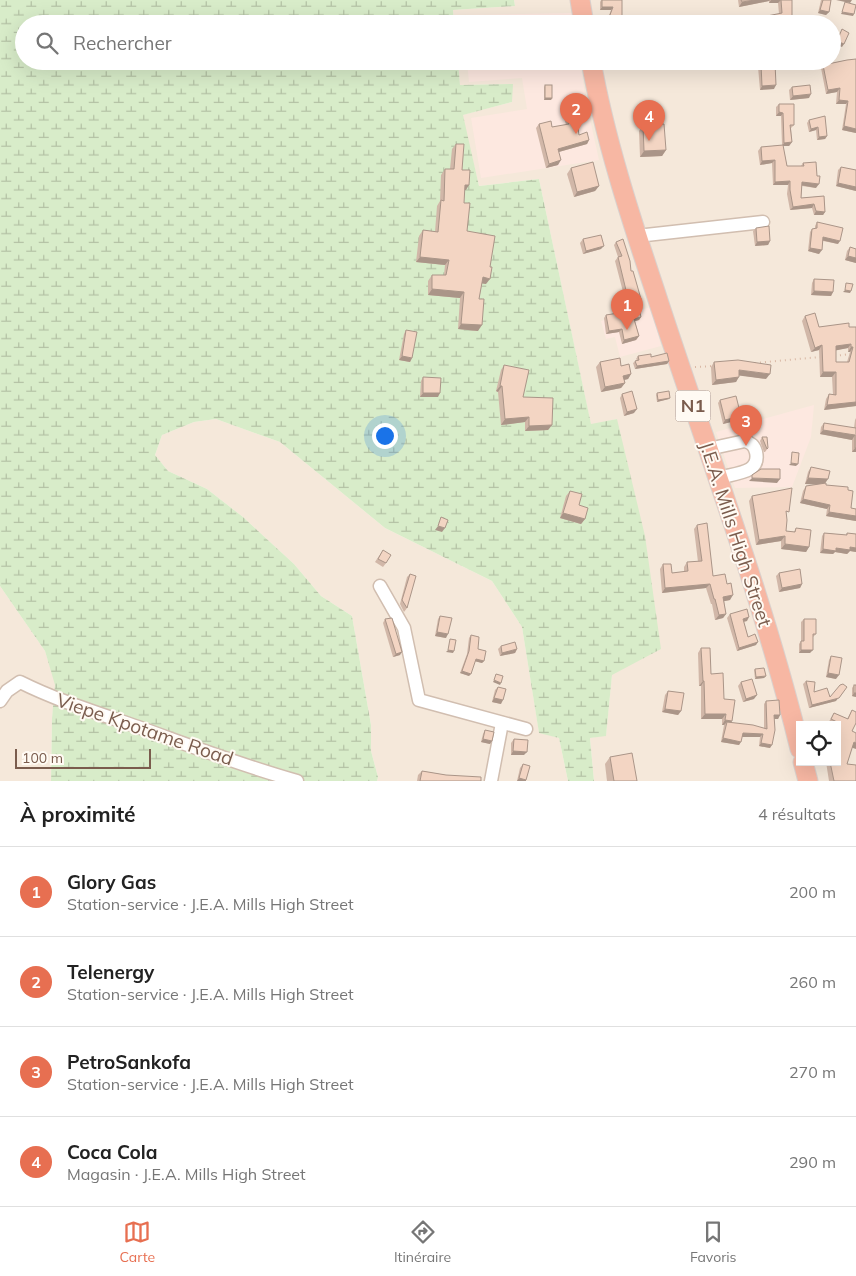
<!DOCTYPE html>
<html lang="fr">
<head>
<meta charset="utf-8">
<style>
	:root { --surface:#fff; --page:#f6f6f6; --text:#222; --muted:#767676; --line:#e0e0e0; --accent:#e76f51 }
	body { margin:0; font-family:Mulish,sans-serif; background:var(--page); color:var(--text) }
	.controls { position:absolute; right:15px; bottom:15px; display:grid; overflow:hidden; border-radius:0px; box-shadow:0 5px 20px #0002 }
	.controls button { width:45px; height:45px; display:grid; place-items:center; padding:0; border:0; border-bottom:1px solid var(--line); background:var(--surface); color:var(--text); font:25px sans-serif }
	.scale { position:absolute; left:15px; bottom:12px; width:136px; box-sizing:border-box; padding-left:5px; border:2px solid #7a5c4d; border-top:0; font-size:14px; line-height:18px; white-space:nowrap; color:#7a5c4d; -webkit-text-stroke:4px #fffaf3; paint-order:stroke }
	.you { position:absolute; left:384px; top:435px; width:18px; height:18px; margin:-12px; border:4px solid #fff; border-radius:50%; background:#1a73e8; box-shadow:0 0 0 8px #1a73e833 }
	.badge { display:grid; place-items:center; width:32px; height:32px; border-radius:50%; background:var(--accent); color:#fff; font-size:16px; font-weight:700 }
	.pin { position:absolute; translate:-50% -41px; filter:drop-shadow(0 1px 2px #0008) }
	.pin::after { content:''; position:absolute; top:26px; width:18px; height:15px; background:inherit; clip-path:polygon(0 0,100% 0,50% 100%) }
	.list { margin:0; padding:0; list-style:none }
	h2 { display:flex; justify-content:space-between; align-items:center; height:65px; margin:0; padding:0 20px; font-size:21px }
	h2 small { font-size:16px; font-weight:400; color:var(--muted) }
	.list li { display:grid; grid-template-columns:32px 1fr auto; gap:15px; align-items:center; box-sizing:border-box; height:90px; padding:0 20px; border-top:1px solid var(--line) }
	.list b { display:block; font-size:19px; white-space:nowrap }
	.list p { margin:0; font-size:16px; white-space:nowrap; color:var(--muted) }
	.list em { font-size:16px; font-style:normal; color:var(--muted) }
	.icon { flex:none; width:28px; height:28px; fill:none; stroke:currentColor; stroke-width:2; stroke-linecap:round; stroke-linejoin:round }
	.map { position:relative; flex:none; width:856px; height:781px; overflow:hidden }
	.search { position:absolute; background:var(--surface); box-shadow:0 5px 20px #0002; left:15px; right:15px; top:15px; height:55px; display:flex; align-items:center; gap:12px; box-sizing:border-box; padding:0 18px; border-radius:28px; color:var(--muted); font-size:19px }
	.sheet { height:425px; background:var(--surface) }
	nav { display:flex; justify-content:space-around; align-items:center; box-sizing:border-box; height:70px; border-top:1px solid var(--line); background:var(--surface); font-size:14px; color:var(--muted) }
	nav a { display:grid; justify-items:center; gap:2px }
	nav .on { color:var(--accent) }
	.map>svg:first-child { display:block }
	.residential { fill:#f5e8da; fill-rule:evenodd }
	.commercial { fill:#fde8e0 }
	.wetland { fill:url(#wetland-marsh) }
	.lines { fill:none; stroke-linecap:round; stroke-linejoin:round }
	.minor-casing { stroke:#d1beb0; stroke-width:15 }
	.highway-casing { stroke:#dad1cd; stroke-width:21 }
	.path { stroke:#d9b8a5; stroke-width:2; stroke-dasharray:1 4; stroke-linecap:butt }
	.minor { stroke:#fff; stroke-width:12 }
	.highway { stroke:#f7b7a3; stroke-width:19 }
	.wall { fill:#d1b7a8; fill-rule:evenodd }
	.shaded-wall { fill:#aa9588 }
	.building { fill:#f3d5c3; stroke:#aa9588; fill-rule:evenodd }
	.labels { text-anchor:middle; stroke-width:4; stroke-linejoin:round; paint-order:stroke }
	.shield { fill:#fffaf3; stroke:#a28b7f; stroke-width:1 }
	.shield-label { font-size:18px; font-weight:bold; fill:#7a5c4d }
	.street-label { font-size:19px; fill:#7a5c4d; stroke:#fffaf3 }
</style>
</head>
<body>
<div class="map">
<svg width="856" height="781" viewBox="0 0 856 781">
	<defs>
		<pattern id="wetland-marsh" width="20" height="14" patternUnits="userSpaceOnUse" patternTransform="scale(1.25)"><rect width="20" height="14" fill="#d8ecc9"/><path d="M1 5h8M5 5V1M11 12h8M15 12V8" fill="none" stroke="#b4c2a5"/></pattern>
	</defs>
	<rect width="100%" height="100%" fill="#fdf6ec"/>
	<!-- residential -->
	<g class="residential">
		<path d="M514,0H856V781H594L590,738L606,735L612,674L617,419L591,425L539,179L479,186L462,115L512,102V84L460,85L458,61H832V24H454L453,10L515,6ZM800,725H837V762H800Z"/>
		<polygon points="216,419 280,442 385,528 492,581 522,627 539,732 559,738 568,781 377,781 378,777 371,751 371,725 352,616 321,596 294,564 243,517 207,489 168,471 155,455 162,435 194,422"/>
		<polygon points="0,586 45,651 56,685 52,718 51,781 0,781"/>
	</g>
	<!-- commercial -->
	<g class="commercial">
		<polygon points="572,13 574,24 464,24 463,15"/>
		<polygon points="467,61 580,61 586,101 599,160 481,178 471,118 527,109 522,78 469,82"/>
		<polygon points="651,307 661,346 620,357 615,337 606,339 601,321"/>
		<polygon points="814,405 811,437 792,487 735,488 716,432"/>
	</g>
	<!-- wetland -->
	<polygon class="wetland" points="0,0 514,0 515,6 453,10 454,24 24,24 24,61 458,61 460,85 513,84 512,102 463,115 479,186 539,179 591,424 617,419 645,536 661,649 612,675 606,736 590,738 594,781 568,781 559,738 539,733 522,627 492,581 385,528 280,442 216,419 194,422 162,435 155,455 168,471 207,489 243,517 294,564 321,596 352,616 371,725 371,751 378,777 377,781 51,781 52,718 55,685 45,651 0,586"/>
	<g class="lines">
		<!-- minor casing -->
		<g class="minor-casing">
			<g id="minor">
				<polyline points="637,236 763,222"/>
				<path d="M708,449L745,441C751,443 754,445 756,452C761,474 734,473 718,478"/>
				<polyline points="380,586 404,628 419,700 526,729"/>
				<path d="M0,701L7,691L20,682C58,701 98,713 138,727C191,746 243,766 297,781"/>
				<polyline points="491,781 502,723"/>
			</g>
		</g>
		<!-- highway casing -->
		<g class="highway-casing">
			<g id="highway">
				<polyline points="580,0 584,24"/>
				<path d="M591,61C605,139 630,216 655,291C704,443 762,593 800,749"/>
				<polyline points="803,762 808,781"/>
			</g>
		</g>
		<!-- path -->
		<g class="path">
			<polyline points="835,356 850,354"/>
			<polyline points="755,363 820,357"/>
			<polyline points="695,367 713,366"/>
		</g>
		<!-- minor -->
		<use href="#minor" class="minor"/>
		<!-- highway -->
		<use href="#highway" class="highway"/>
	</g>
	<!-- wall -->
	<g class="wall">
		<polygon points="601,0 622,0 622,20 627,24 603,24 605,21 607,21 611,10 600,10 600,2"/>
		<polygon points="738,0 792,0 792,19 789,23 764,24 764,20 767,16 779,14 778,3 769,3 769,1 739,7"/>
		<polygon points="821,0 831,0 829,12 826,15 818,13"/>
		<polygon points="847,60 856,133 842,130 846,104 836,104 837,92 826,94 821,68 823,65"/>
		<polygon points="521,61 535,61 533,65 522,68"/>
		<polygon points="761,64 774,89 760,90 758,67"/>
		<polygon points="545,85 552,98 551,100 544,100 544,87"/>
		<polygon points="792,87 809,98 790,100 789,90"/>
		<polygon points="565,104 578,117 577,117 579,135 589,140 587,144 559,152 558,165 546,168 536,128 539,124 552,127 566,125 562,108"/>
		<polygon points="779,104 794,125 791,128 792,142 789,146 783,146 787,166 801,166 803,163 816,188 802,186 801,198 824,196 825,212 823,215 814,215 812,208 790,210 787,194 788,185 773,185 772,163 760,165 758,151 761,147 782,145 781,116 776,116 776,107"/>
		<polygon points="809,120 827,136 825,139 817,140 816,130 809,132 807,123"/>
		<polygon points="643,125 666,150 662,156 640,157 639,131"/>
		<polygon points="456,144 462,170 466,190 464,190 464,203 467,231 486,284 482,283 479,299 478,331 458,329 460,298 428,295 428,281 432,275 444,275 445,265 416,262 419,236 423,230 435,232 437,206 440,201 441,175 445,169 450,169 452,149"/>
		<polygon points="841,167 856,170 856,191 836,186 838,170"/>
		<polygon points="571,168 599,186 595,191 574,197 567,174"/>
		<polygon points="817,222 838,244 823,241 819,254 808,251 810,232 812,229 815,229 815,226"/>
		<polygon points="756,228 770,241 768,245 755,246 753,231"/>
		<polygon points="583,239 601,249 583,254 580,243"/>
		<polygon points="616,242 631,271 641,299 639,302 638,302 641,317 639,320 635,321 639,336 636,340 622,344 619,332 606,334 604,318 606,315 628,311 615,261 618,257 614,245"/>
		<polygon points="850,247 856,249 856,263 845,260 847,251"/>
		<polygon points="814,279 833,292 831,296 811,295 812,283"/>
		<path d="M805,316L819,327H856V406L824,410L826,399L829,394L833,395L832,377H820L819,350L811,352L802,321ZM848,348V352H850L847,362H836V350Z"/>
		<polygon points="406,330 412,358 410,362 399,360 404,334"/>
		<polygon points="638,356 651,357 669,361 667,364 635,369 633,363 637,360 636,359"/>
		<polygon points="600,362 621,366 631,374 628,379 624,380 625,383 621,388 601,392 596,367"/>
		<polygon points="714,362 766,379 739,375 736,382 712,385 711,367"/>
		<polygon points="504,365 523,397 552,425 548,430 525,431 525,422 501,425 498,392 496,391 501,370"/>
		<polygon points="423,377 438,397 420,397 421,381"/>
		<polygon points="657,393 669,399 657,402 656,395"/>
		<polygon points="622,394 634,413 624,416 620,398"/>
		<polygon points="720,400 741,416 739,420 723,424 718,403"/>
		<polygon points="856,418 856,452 852,452 852,440 820,434 821,427 824,423 854,428 855,420"/>
		<polygon points="762,437 768,448 765,452 764,452 760,441"/>
		<polygon points="811,467 826,485 848,490 851,508 856,509 856,521 826,516 827,509 800,503 803,491 806,486 817,484 805,484 808,472"/>
		<polygon points="570,491 585,519 581,524 560,518 566,496"/>
		<polygon points="752,496 786,515 786,531 794,532 796,528 809,547 806,552 781,549 781,541 756,545 749,501"/>
		<polygon points="697,525 713,576 730,600 724,601 726,614 723,618 715,620 712,604 711,604 706,588 662,593 660,569 663,564 672,573 684,572 684,567 687,562 698,562 694,529"/>
		<polygon points="824,533 846,535 847,533 856,534 856,552 850,551 847,554 835,552 833,554 820,553 822,536"/>
		<polygon points="383,550 386,563 383,567 375,562"/>
		<polygon points="779,573 802,584 800,588 779,592 776,576"/>
		<polygon points="410,574 407,608 404,612 400,604 407,577"/>
		<polygon points="730,614 747,621 744,622 748,637 756,645 737,651 727,618"/>
		<polygon points="440,616 446,638 435,636 438,619"/>
		<polygon points="385,619 400,655 393,657 383,623"/>
		<polygon points="804,619 816,634 813,637 810,653 799,653 799,644 801,641 801,622"/>
		<polygon points="471,635 484,661 482,663 475,661 469,676 460,673 467,654 469,638"/>
		<polygon points="501,646 517,649 515,653 500,656 498,649"/>
		<polygon points="701,648 711,674 724,699 732,721 731,723 764,728 764,704 766,701 780,715 778,719 774,719 770,748 759,746 760,737 742,737 739,745 721,742 724,725 722,725 722,719 701,719 701,686 699,686 698,653"/>
		<polygon points="831,656 836,679 826,677 829,660"/>
		<polygon points="755,669 766,676 764,678 755,679 754,670"/>
		<polygon points="806,681 814,692 830,697 836,701 809,708 803,684"/>
		<polygon points="741,682 754,699 743,702 738,686"/>
		<polygon points="854,685 856,685 856,697 852,696 852,688"/>
		<polygon points="498,687 501,704 492,702 495,690"/>
		<polygon points="668,691 681,711 678,715 662,712 665,695"/>
		<polygon points="852,710 852,748 847,764 856,781 829,781 826,762 837,762 837,725 827,725 834,713 847,719"/>
		<polygon points="485,730 490,744 481,742 483,734"/>
		<polygon points="514,739 524,755 511,755 511,743"/>
		<polygon points="610,757 637,781 607,781 605,764"/>
		<polygon points="523,764 526,780 526,781 517,781 520,768"/>
		<polygon points="422,771 481,781 417,781 418,775"/>
	</g>
	<!-- shaded-wall -->
	<g class="shaded-wall">
		<polygon points="755,0 770,0 769,1 739,7 742,2"/>
		<polygon points="771,0 781,0 778,3 769,3"/>
		<polygon points="836,0 852,0 850,3"/>
		<polygon points="602,7 613,7 611,10 600,10"/>
		<polygon points="820,10 829,12 826,15 818,13"/>
		<polygon points="842,12 854,14 853,16 841,14"/>
		<polygon points="792,19 789,23 765,24 767,20"/>
		<polygon points="837,41 844,44 842,47 834,44"/>
		<polygon points="535,63 533,65 522,68 524,65"/>
		<polygon points="776,85 774,89 760,90 762,86"/>
		<polygon points="840,88 837,92 826,94 828,90"/>
		<polygon points="811,94 809,98 790,100 793,96"/>
		<polygon points="545,98 552,98 551,100 544,100"/>
		<polygon points="839,100 848,101 846,104 836,104"/>
		<polygon points="779,112 783,113 781,116 776,116"/>
		<polygon points="844,126 856,129 856,133 842,130"/>
		<polygon points="818,127 816,130 809,132 811,129"/>
		<polygon points="827,136 825,139 817,140 819,137"/>
		<polygon points="589,140 587,144 555,153 558,149"/>
		<polygon points="792,142 789,146 782,146 784,143"/>
		<polygon points="666,150 662,156 640,157 644,151"/>
		<polygon points="561,160 558,165 546,168 549,164"/>
		<polygon points="775,160 772,163 760,165 762,161"/>
		<polygon points="790,181 788,185 773,185 775,182"/>
		<polygon points="802,182 819,184 816,188 800,185"/>
		<polygon points="838,183 856,187 856,191 836,186"/>
		<polygon points="465,185 469,185 466,190 461,190"/>
		<polygon points="599,186 595,191 574,197 577,192"/>
		<polygon points="814,204 812,208 790,210 793,207"/>
		<polygon points="816,211 825,212 823,215 814,215"/>
		<polygon points="823,237 840,241 838,244 821,240"/>
		<polygon points="770,241 768,245 755,246 757,242"/>
		<polygon points="604,246 601,249 583,254 586,251"/>
		<polygon points="810,248 822,250 819,254 808,251"/>
		<polygon points="848,256 856,258 856,263 845,260"/>
		<polygon points="420,257 449,260 445,265 416,262"/>
		<polygon points="483,277 490,279 486,284 479,283"/>
		<polygon points="432,289 464,292 460,298 428,295"/>
		<polygon points="845,290 851,291 850,293 843,292"/>
		<polygon points="814,291 833,292 831,296 811,295"/>
		<polygon points="641,317 639,320 632,322 634,319"/>
		<polygon points="461,324 482,325 478,331 458,329"/>
		<polygon points="622,329 619,332 606,334 609,331"/>
		<polygon points="639,336 636,340 622,344 624,340"/>
		<polygon points="851,344 848,348 833,351 836,346"/>
		<polygon points="822,345 819,350 811,352 815,348"/>
		<polygon points="851,347 853,347 850,352 848,352"/>
		<polygon points="402,356 412,358 410,362 399,360"/>
		<polygon points="669,361 667,364 635,369 637,366"/>
		<polygon points="739,370 770,374 766,379 735,375"/>
		<polygon points="823,372 836,372 832,377 820,377"/>
		<polygon points="631,374 628,379 620,381 623,376"/>
		<polygon points="739,377 736,382 712,385 716,380"/>
		<polygon points="625,383 621,388 601,392 605,387"/>
		<polygon points="500,386 502,386 498,392 496,391"/>
		<polygon points="423,393 440,393 438,397 420,397"/>
		<polygon points="670,398 669,399 657,402 658,400"/>
		<polygon points="856,402 856,406 824,410 827,405"/>
		<polygon points="637,409 634,413 624,416 627,412"/>
		<polygon points="741,416 739,420 723,424 725,420"/>
		<polygon points="529,417 525,422 501,425 505,419"/>
		<polygon points="552,425 548,430 525,431 529,426"/>
		<polygon points="823,430 855,435 852,440 820,434"/>
		<polygon points="855,448 856,448 856,452 852,452"/>
		<polygon points="791,463 798,464 796,466 789,465"/>
		<polygon points="752,478 780,479 777,483 749,481"/>
		<polygon points="808,478 828,479 824,485 805,484"/>
		<polygon points="803,499 830,505 827,509 800,503"/>
		<polygon points="829,512 856,516 856,521 826,516"/>
		<polygon points="563,513 585,519 581,524 560,518"/>
		<polygon points="438,526 445,528 442,532 435,530"/>
		<polygon points="785,536 781,541 756,545 759,540"/>
		<polygon points="785,544 809,547 806,552 781,549"/>
		<polygon points="850,547 856,548 856,552 850,551 847,554 835,552 833,554 820,553 823,549"/>
		<polygon points="710,584 706,588 662,593 665,588"/>
		<polygon points="802,584 800,588 779,592 782,588"/>
		<polygon points="733,595 730,600 720,602 723,597"/>
		<polygon points="726,614 723,618 715,620 719,615"/>
		<polygon points="749,617 747,621 741,622 743,619"/>
		<polygon points="437,632 448,634 446,638 435,636"/>
		<polygon points="758,642 756,645 737,651 739,648"/>
		<polygon points="517,649 515,653 500,656 502,653"/>
		<polygon points="448,650 454,651 453,653 446,652"/>
		<polygon points="801,650 813,650 810,653 799,653"/>
		<polygon points="402,652 400,655 393,657 396,654"/>
		<polygon points="476,659 484,661 482,663 474,661"/>
		<polygon points="462,671 471,674 469,676 460,673"/>
		<polygon points="828,673 839,675 836,679 826,677"/>
		<polygon points="766,676 764,678 755,679 756,677"/>
		<polygon points="494,680 501,683 500,685 493,682"/>
		<polygon points="703,681 704,681 701,686 699,686"/>
		<polygon points="847,687 836,701 809,708 812,705 839,698"/>
		<polygon points="854,693 856,693 856,697 852,696"/>
		<polygon points="757,695 754,699 743,702 746,699"/>
		<polygon points="494,698 503,700 501,704 492,702"/>
		<polygon points="665,709 681,711 678,715 662,712"/>
		<polygon points="705,714 726,714 722,719 701,719"/>
		<polygon points="774,715 780,715 778,719 772,719"/>
		<polygon points="725,720 732,721 728,726 727,722 724,725 722,725"/>
		<polygon points="743,733 763,734 760,737 740,737"/>
		<polygon points="723,738 741,742 739,745 721,742"/>
		<polygon points="483,739 492,741 490,744 481,742"/>
		<polygon points="854,742 856,743 856,749 850,747"/>
		<polygon points="761,743 772,745 770,748 759,746"/>
		<polygon points="513,751 527,752 524,755 511,755"/>
		<polygon points="519,778 526,780 526,781 517,781"/>
	</g>
	<!-- building -->
	<g class="building">
		<polygon points="602,0 622,0 622,20 627,20 627,24 612,24 605,21 608,20 613,7 602,7"/>
		<polygon points="741,0 755,0 742,2"/>
		<polygon points="781,0 792,0 792,19 767,20 767,16 782,13"/>
		<polygon points="823,0 831,0 829,12 820,10"/>
		<polygon points="845,2 856,5 854,14 842,12"/>
		<polygon points="842,29 849,33 844,44 837,41"/>
		<polygon points="856,59 856,129 844,126 848,101 839,100 840,88 828,90 823,65 847,60"/>
		<polygon points="523,61 535,61 535,63 524,65"/>
		<polygon points="775,63 776,85 762,86 761,64"/>
		<rect x="545" y="85" width="7" height="13"/>
		<polygon points="810,85 811,94 793,96 792,87"/>
		<polygon points="578,101 581,113 576,114 579,135 587,132 589,140 558,149 561,160 549,164 539,124 551,121 552,127 569,124 565,104"/>
		<polygon points="779,104 794,104 794,125 790,125 792,142 784,143 783,113 779,112"/>
		<polygon points="825,116 827,136 819,137 818,127 811,129 809,120"/>
		<polygon points="664,124 666,150 644,151 643,125"/>
		<polygon points="456,144 464,144 462,170 470,170 469,185 465,185 464,203 470,203 467,231 495,236 490,267 492,267 490,279 483,277 479,299 484,299 482,325 461,324 464,292 432,289 432,275 446,275 449,260 420,257 423,230 438,232 441,200 444,201 445,169 454,169"/>
		<polygon points="783,145 787,166 804,166 803,163 816,162 817,176 820,176 819,184 802,182 801,198 824,196 825,212 816,211 814,204 793,207 790,190 790,181 775,182 775,160 762,161 761,147"/>
		<polygon points="593,162 599,186 577,192 571,168"/>
		<polygon points="841,167 856,170 856,187 838,183"/>
		<polygon points="817,222 843,228 840,241 823,237 822,250 810,248 812,229 817,228"/>
		<polygon points="769,226 770,241 757,242 756,228"/>
		<polygon points="601,235 604,246 586,251 583,239"/>
		<polygon points="623,239 630,261 631,271 633,271 641,299 637,300 641,317 634,319 639,336 624,340 622,329 609,331 606,315 631,311 618,257 622,256 616,242"/>
		<polygon points="850,247 856,249 856,258 848,256"/>
		<polygon points="814,279 834,280 833,292 814,291"/>
		<polygon points="846,283 853,284 851,291 845,290"/>
		<path d="M815,313L819,327L849,323V327H856V402L827,405L829,394L836,395V372H823L822,345L815,348L805,316ZM851,344V347H853L849,362H836V346Z"/>
		<polygon points="406,330 417,332 412,358 402,356"/>
		<polygon points="667,353 669,361 637,366 635,361 639,360 638,356 651,354 651,357"/>
		<polygon points="620,358 621,366 629,364 631,374 623,376 625,383 605,387 600,362"/>
		<polygon points="738,360 771,365 770,374 739,370 739,377 716,380 714,362"/>
		<polygon points="504,365 529,370 523,397 553,398 552,425 529,426 529,417 505,419 502,386 500,386"/>
		<polygon points="423,377 441,378 440,393 423,393"/>
		<polygon points="632,391 637,409 627,412 622,394"/>
		<polygon points="669,391 670,398 658,400 657,393"/>
		<polygon points="736,396 741,416 725,420 720,400"/>
		<polygon points="824,423 856,428 856,448 855,448 855,435 823,430"/>
		<polygon points="762,437 767,437 768,448 767,449"/>
		<polygon points="792,452 799,453 798,464 791,463"/>
		<polygon points="811,467 830,471 828,479 808,478"/>
		<polygon points="761,469 780,469 780,479 752,478 752,475"/>
		<polygon points="826,483 826,485 848,487 848,490 853,491 851,508 856,509 856,516 829,512 830,505 803,499 806,486"/>
		<polygon points="792,488 789,512 786,511 787,520 786,531 795,532 796,528 811,530 809,547 785,544 785,536 759,540 752,496"/>
		<polygon points="570,491 582,494 579,505 588,508 585,519 563,513"/>
		<polygon points="441,517 448,520 445,528 438,526"/>
		<polygon points="707,523 713,576 725,574 727,584 731,583 733,595 723,597 726,614 719,615 715,599 714,599 710,584 665,588 663,564 671,564 672,573 688,571 687,562 702,561 697,525"/>
		<polygon points="824,533 847,535 847,533 856,534 856,548 850,547 850,550 836,548 836,551 823,549"/>
		<polygon points="383,550 391,555 386,563 378,559"/>
		<polygon points="800,569 802,584 782,588 779,573"/>
		<polygon points="410,574 416,576 407,608 402,600"/>
		<polygon points="747,609 749,617 743,619 748,637 755,634 758,642 739,648 730,614"/>
		<polygon points="440,616 452,618 448,634 437,632"/>
		<polygon points="392,618 402,652 396,654 385,619"/>
		<polygon points="804,619 816,619 816,634 813,634 813,650 801,650 801,641 804,641"/>
		<polygon points="471,635 479,637 478,649 486,651 484,661 476,659 471,674 462,671 469,651"/>
		<polygon points="450,639 456,640 454,651 448,650"/>
		<polygon points="515,642 517,649 502,653 501,646"/>
		<polygon points="701,648 710,648 711,674 723,673 724,699 735,700 732,721 725,720 726,714 705,714 704,681 703,681"/>
		<polygon points="831,656 842,658 839,675 828,673"/>
		<polygon points="764,668 766,676 756,677 755,669"/>
		<polygon points="496,674 503,676 501,683 494,680"/>
		<polygon points="752,679 757,695 746,699 741,682"/>
		<polygon points="806,681 815,682 814,692 827,688 830,697 840,685 843,684 847,687 839,698 812,705"/>
		<rect x="854" y="685" width="2" height="8"/>
		<polygon points="498,687 506,689 503,700 494,698"/>
		<polygon points="668,691 684,693 681,711 665,709"/>
		<polygon points="779,700 780,715 774,715 775,730 772,745 761,743 763,734 743,733 741,742 723,738 727,722 753,725 767,729 766,701"/>
		<polygon points="852,710 856,712 856,723 852,731 856,733 856,743 854,742 847,764 856,765 856,781 834,781 830,762 837,762 837,725 836,725 837,722 831,719 834,713 848,719"/>
		<polygon points="485,730 494,732 492,741 483,739"/>
		<polygon points="514,739 528,740 527,752 513,751"/>
		<polygon points="632,753 637,781 614,781 610,757"/>
		<polygon points="523,764 530,766 526,780 519,778"/>
		<polygon points="422,771 446,775 481,777 481,781 420,781"/>
	</g>
	<g class="labels">
		<!-- shield labels -->
		<rect class="shield" x="675.5" y="390.5" width="35" height="31" rx="4"/>
		<g class="shield-label">
			<text x="693" y="412">N1</text>
		</g>
		<!-- street labels -->
		<g class="street-label">
			<text transform="translate(736 534) rotate(72)" y="7">J.E.A. Mills High Street</text>
			<text transform="translate(145 729) rotate(19)" y="7">Viepe Kpotame Road</text>
		</g>
	</g>
</svg>
<div class="controls">
<button><svg class="icon" aria-label="locate" viewBox="0 0 24 24"><circle cx="12" cy="12" r="6"/><path d="M12 2v4M12 18v4M2 12h4M18 12h4"/></svg></button>
</div>
<div class="scale">100 m</div>
<div class="you"></div>
<div class="pin badge" style="left:627px;top:330px">1</div>
<div class="pin badge" style="left:576px;top:134px">2</div>
<div class="pin badge" style="left:746px;top:446px">3</div>
<div class="pin badge" style="left:649px;top:141px">4</div>
<div class="search"><svg class="icon" aria-label="search" viewBox="0 0 24 24"><circle cx="10" cy="10" r="6"/><path d="M15 15l6 6"/></svg>Rechercher</div>
</div>
<section class="sheet">
<h2>À proximité<small>4 résultats</small></h2>
<ul class="list">
<li><span class="badge">1</span><div><b>Glory Gas</b><p>Station-service · J.E.A. Mills High Street</p></div><em>200 m</em></li>
<li><span class="badge">2</span><div><b>Telenergy</b><p>Station-service · J.E.A. Mills High Street</p></div><em>260 m</em></li>
<li><span class="badge">3</span><div><b>PetroSankofa</b><p>Station-service · J.E.A. Mills High Street</p></div><em>270 m</em></li>
<li><span class="badge">4</span><div><b>Coca Cola</b><p>Magasin · J.E.A. Mills High Street</p></div><em>290 m</em></li>
</ul>
</section>
<nav>
<a class="on"><svg class="icon" aria-label="map" viewBox="0 0 24 24"><path d="M3 6l6-2 6 2 6-2v14l-6 2-6-2-6 2zM9 4v14M15 6v14"/></svg>Carte</a>
<a><svg class="icon" aria-label="directions" viewBox="0 0 24 24"><path d="M12 3l9 9-9 9-9-9zM9 14v-3h6M13 9l2 2-2 2"/></svg>Itinéraire</a>
<a><svg class="icon" aria-label="saved" viewBox="0 0 24 24"><path d="M7 4h10v16l-5-4-5 4z"/></svg>Favoris</a>
</nav>
</body>
</html>
